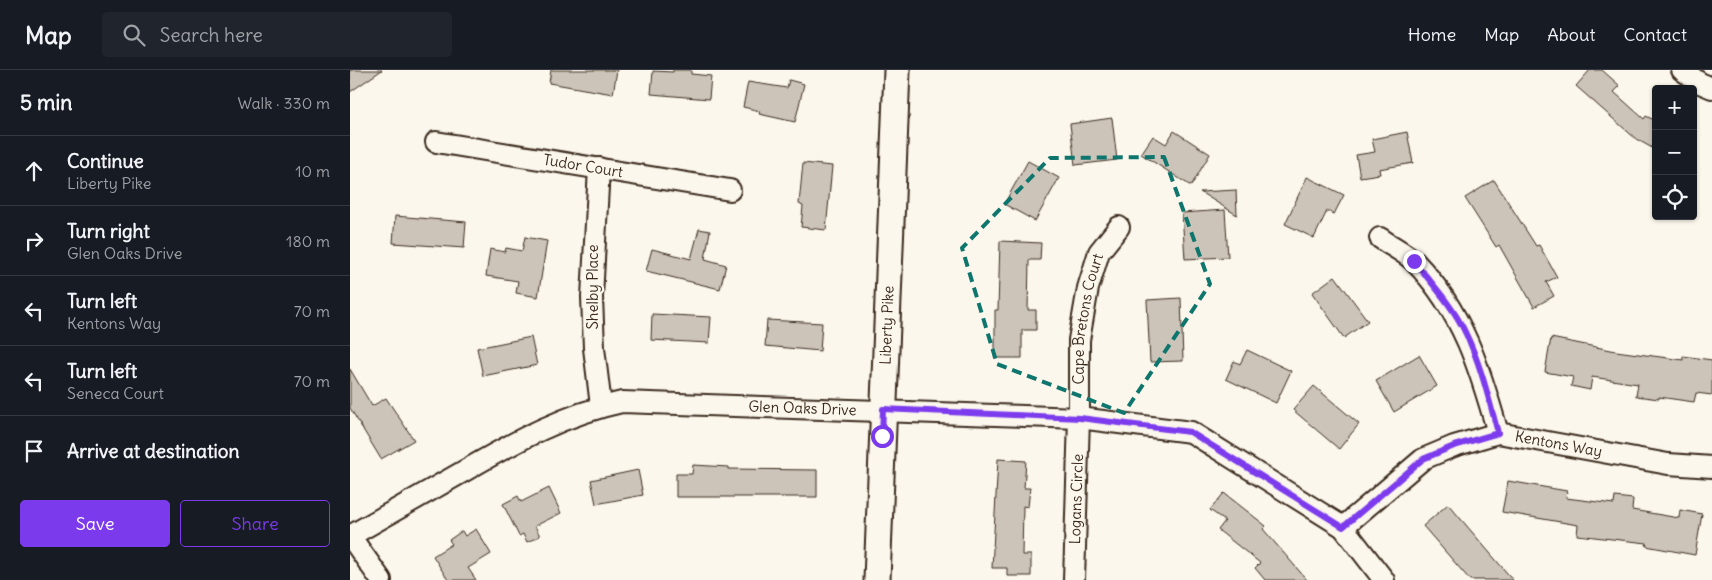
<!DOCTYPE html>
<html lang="en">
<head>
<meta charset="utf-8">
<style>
	:root { --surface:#171b24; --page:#20242c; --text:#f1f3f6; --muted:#9ea1a6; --line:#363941; --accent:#7c3aed }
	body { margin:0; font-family:Delius,sans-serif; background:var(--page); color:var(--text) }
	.controls { position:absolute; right:15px; top:15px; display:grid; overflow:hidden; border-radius:5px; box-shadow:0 1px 4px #0004 }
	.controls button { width:45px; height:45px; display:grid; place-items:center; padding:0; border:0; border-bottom:1px solid var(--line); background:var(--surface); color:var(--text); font:25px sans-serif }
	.stop { position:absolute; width:15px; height:15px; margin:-11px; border:4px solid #7c3aed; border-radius:50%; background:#fff }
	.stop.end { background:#7c3aed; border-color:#fff; box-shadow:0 1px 5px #0008 }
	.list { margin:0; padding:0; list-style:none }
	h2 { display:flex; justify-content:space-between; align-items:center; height:65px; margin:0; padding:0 20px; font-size:21px }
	h2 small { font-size:16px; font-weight:400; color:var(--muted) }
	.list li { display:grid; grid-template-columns:32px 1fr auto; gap:15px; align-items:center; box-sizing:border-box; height:70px; padding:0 20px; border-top:1px solid var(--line) }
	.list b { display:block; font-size:19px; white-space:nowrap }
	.list p { margin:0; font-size:16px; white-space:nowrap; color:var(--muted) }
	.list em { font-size:16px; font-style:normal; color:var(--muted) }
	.actions { display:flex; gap:10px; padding:15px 20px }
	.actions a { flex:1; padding:11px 0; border:1px solid var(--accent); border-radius:5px; text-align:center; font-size:18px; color:var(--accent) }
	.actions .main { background:var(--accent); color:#fff }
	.icon { flex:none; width:28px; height:28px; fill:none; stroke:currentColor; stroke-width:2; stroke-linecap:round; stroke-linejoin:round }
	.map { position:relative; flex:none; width:1362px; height:510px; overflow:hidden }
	header { display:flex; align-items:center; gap:30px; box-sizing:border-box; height:70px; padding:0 25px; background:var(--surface); border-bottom:1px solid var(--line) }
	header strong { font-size:24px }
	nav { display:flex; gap:28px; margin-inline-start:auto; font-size:18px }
	.search { width:350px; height:45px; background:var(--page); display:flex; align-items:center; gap:12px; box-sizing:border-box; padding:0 18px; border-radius:5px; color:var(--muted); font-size:19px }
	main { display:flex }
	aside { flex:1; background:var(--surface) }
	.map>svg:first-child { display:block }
	.building { fill:#ccc4b9; stroke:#3b2a1e }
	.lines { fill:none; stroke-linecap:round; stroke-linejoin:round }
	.minor-casing { stroke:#3b2a1e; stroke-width:24 }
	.tertiary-casing { stroke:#3b2a1e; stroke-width:29 }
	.minor { stroke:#fbf7ec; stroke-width:20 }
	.tertiary { stroke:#fbf7ec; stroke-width:25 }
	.route { stroke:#7c3aed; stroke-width:6 }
	.marked { fill:none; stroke:#0f766e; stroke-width:4; stroke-dasharray:10 6; stroke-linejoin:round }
	.labels { text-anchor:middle; stroke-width:4.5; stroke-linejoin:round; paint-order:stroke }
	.street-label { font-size:15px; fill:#3b2a1e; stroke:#fbf7ec }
</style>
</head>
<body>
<header>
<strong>Map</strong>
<div class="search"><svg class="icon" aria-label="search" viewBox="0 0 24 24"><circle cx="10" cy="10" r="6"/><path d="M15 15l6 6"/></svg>Search here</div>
<nav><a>Home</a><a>Map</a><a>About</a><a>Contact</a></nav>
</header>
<main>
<aside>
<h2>5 min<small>Walk · 330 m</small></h2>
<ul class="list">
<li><svg class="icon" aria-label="ahead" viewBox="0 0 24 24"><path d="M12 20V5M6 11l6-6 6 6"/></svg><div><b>Continue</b><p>Liberty Pike</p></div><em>10 m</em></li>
<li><svg class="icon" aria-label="right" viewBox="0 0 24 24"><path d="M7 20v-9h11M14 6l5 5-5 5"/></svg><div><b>Turn right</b><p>Glen Oaks Drive</p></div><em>180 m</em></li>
<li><svg class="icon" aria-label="left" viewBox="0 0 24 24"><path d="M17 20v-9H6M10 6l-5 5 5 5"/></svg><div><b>Turn left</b><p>Kentons Way</p></div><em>70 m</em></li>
<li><svg class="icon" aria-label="left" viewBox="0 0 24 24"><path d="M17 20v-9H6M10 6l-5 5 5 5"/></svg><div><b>Turn left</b><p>Seneca Court</p></div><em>70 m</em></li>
<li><svg class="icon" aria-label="arrive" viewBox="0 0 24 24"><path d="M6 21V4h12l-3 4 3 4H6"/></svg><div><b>Arrive at destination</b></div></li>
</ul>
<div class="actions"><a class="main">Save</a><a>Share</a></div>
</aside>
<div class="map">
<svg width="1362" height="510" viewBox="0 0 1362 510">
	<rect width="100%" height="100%" fill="#fbf7ec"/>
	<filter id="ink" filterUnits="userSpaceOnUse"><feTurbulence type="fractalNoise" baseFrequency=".02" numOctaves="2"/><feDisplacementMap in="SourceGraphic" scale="10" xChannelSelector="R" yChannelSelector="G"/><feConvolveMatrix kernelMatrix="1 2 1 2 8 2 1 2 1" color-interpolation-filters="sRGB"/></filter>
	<g filter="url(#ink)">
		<!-- building -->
		<g class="building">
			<polygon points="0,0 32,0 0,22"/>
			<polygon points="201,0 267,0 263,24 199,13"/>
			<polygon points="323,0 341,0 341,4 361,6 359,29 301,24 303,1 323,2"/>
			<polygon points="1240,0 1252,0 1270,16 1264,22 1294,49 1296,46 1306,51 1306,80 1286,69 1226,16"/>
			<polygon points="439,10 454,14 445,52 409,44 410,41 393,37 398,12 437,18"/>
			<polygon points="762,48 767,90 725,95 720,54"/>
			<polygon points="824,61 860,84 841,116 791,84 803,66 816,74"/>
			<polygon points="1057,62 1063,93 1029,99 1030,104 1010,107 1006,85 1025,82 1022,69"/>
			<polygon points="678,91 709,108 685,151 654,134"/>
			<polygon points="453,93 482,96 476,160 451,157 453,136 449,134"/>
			<polygon points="957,107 994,125 984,144 977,141 964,168 935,154"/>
			<polygon points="1144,110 1186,176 1189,175 1207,207 1196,212 1204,226 1184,237 1149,175 1146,177 1115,128"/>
			<polygon points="886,120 887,145 850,122"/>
			<polygon points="875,140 878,187 835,189 832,143"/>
			<polygon points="45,146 116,152 114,178 43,173"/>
			<polygon points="349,159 360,161 355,189 376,195 370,219 296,201 302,179 341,189"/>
			<polygon points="175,167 197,171 188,227 166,223 168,211 136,206 140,179 155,182 156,178 172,181"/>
			<polygon points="650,171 691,173 690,190 679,190 678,240 686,240 686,260 672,260 672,288 645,288 645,240 648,240"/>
			<polygon points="985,206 1018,251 994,268 962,223"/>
			<polygon points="831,228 833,291 800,292 797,230"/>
			<polygon points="302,244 361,247 359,273 301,270"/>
			<polygon points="417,250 472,253 470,281 415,276"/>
			<polygon points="181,267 187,295 133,306 127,278"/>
			<polygon points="1201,268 1266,281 1333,290 1333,286 1362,290 1362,325 1346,323 1344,332 1309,327 1309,329 1286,326 1288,314 1242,307 1240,320 1221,316 1223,307 1195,302"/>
			<polygon points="897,280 941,301 926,333 876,309 884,291 890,294"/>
			<polygon points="1069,285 1087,316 1044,342 1026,311"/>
			<polygon points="0,299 22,336 36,328 64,370 31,389 0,338"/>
			<polygon points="964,316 1009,354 989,379 943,340"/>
			<polygon points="648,389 676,391 674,418 680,418 678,437 673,436 672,485 681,485 681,506 657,506 657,498 642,498"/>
			<polygon points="343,395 379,397 379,399 467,400 467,427 326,427 326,404 342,404"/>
			<polygon points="288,400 293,425 246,434 241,410"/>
			<polygon points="1158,411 1217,421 1216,428 1264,434 1265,427 1283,429 1282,440 1329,448 1330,440 1352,444 1345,485 1296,476 1297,473 1227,465 1228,455 1152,442"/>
			<polygon points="199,418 211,443 185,456 190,466 177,472 173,464 169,466 153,434 168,426 171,432"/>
			<polygon points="874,423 916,456 913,459 957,510 915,510 905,498 910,493 868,460 875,451 860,440"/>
			<polygon points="1098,434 1163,510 1120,510 1073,456"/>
			<polygon points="126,459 141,484 118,498 126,510 98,510 83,486 102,474 99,470 112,461 115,466"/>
		</g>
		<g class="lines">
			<!-- minor casing -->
			<g class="minor-casing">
				<g id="minor">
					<polyline points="1332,0 1350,13 1362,18"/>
					<path id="s1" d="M86,72L380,120"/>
					<polyline points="249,98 242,227 244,278 251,336"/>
					<path d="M1030,168C1041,176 1056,183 1065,192C1113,242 1130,299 1148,363"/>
					<path id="s2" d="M993,457L1073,389L1104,376L1148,363L1318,394L1362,397"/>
					<path id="s3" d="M0,466C39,444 77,422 116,400C166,371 215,344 272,332L729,348L841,362L993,457L1034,510"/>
					<polyline points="0,466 31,510"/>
					<path id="s4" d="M724,510L729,348V270L738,218L749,182L769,157"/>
				</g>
			</g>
			<!-- tertiary casing -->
			<g class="tertiary-casing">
				<g id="tertiary">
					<path id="s5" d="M527,510L547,0"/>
				</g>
			</g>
			<!-- minor -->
			<use href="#minor" class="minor"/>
			<!-- tertiary -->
			<use href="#tertiary" class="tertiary"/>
		</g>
	</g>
	<g class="lines" filter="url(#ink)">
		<!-- route -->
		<path class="route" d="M532,366L533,339L730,348L840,362L993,457L1073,389L1104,376L1148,363C1139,330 1131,295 1116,264C1104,237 1082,214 1064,191"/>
	</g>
	<!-- marked area -->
	<path class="marked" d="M814,87L860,214L774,343L647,294L612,178L700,88Z"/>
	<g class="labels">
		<!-- street labels -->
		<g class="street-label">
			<text dy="5" stroke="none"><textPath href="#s1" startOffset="149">Tudor Court</textPath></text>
			<text transform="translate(243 217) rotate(-90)" y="5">Shelby Place</text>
			<text dy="5" stroke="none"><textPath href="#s4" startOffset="262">Cape Bretons Court</textPath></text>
			<text dy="5" stroke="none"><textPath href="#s5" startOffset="255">Liberty Pike</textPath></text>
			<text dy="5" stroke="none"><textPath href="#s3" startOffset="485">Glen Oaks Drive</textPath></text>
			<text dy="5" stroke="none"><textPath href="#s2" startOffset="246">Kentons Way</textPath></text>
			<text dy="5" stroke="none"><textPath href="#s4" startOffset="81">Logans Circle</textPath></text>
		</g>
	</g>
</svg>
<div class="controls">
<button>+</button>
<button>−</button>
<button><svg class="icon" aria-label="locate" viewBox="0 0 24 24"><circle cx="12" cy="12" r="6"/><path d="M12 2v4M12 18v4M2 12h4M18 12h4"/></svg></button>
</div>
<div class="stop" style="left:532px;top:366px"></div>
<div class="stop end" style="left:1064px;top:191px"></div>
</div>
</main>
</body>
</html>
